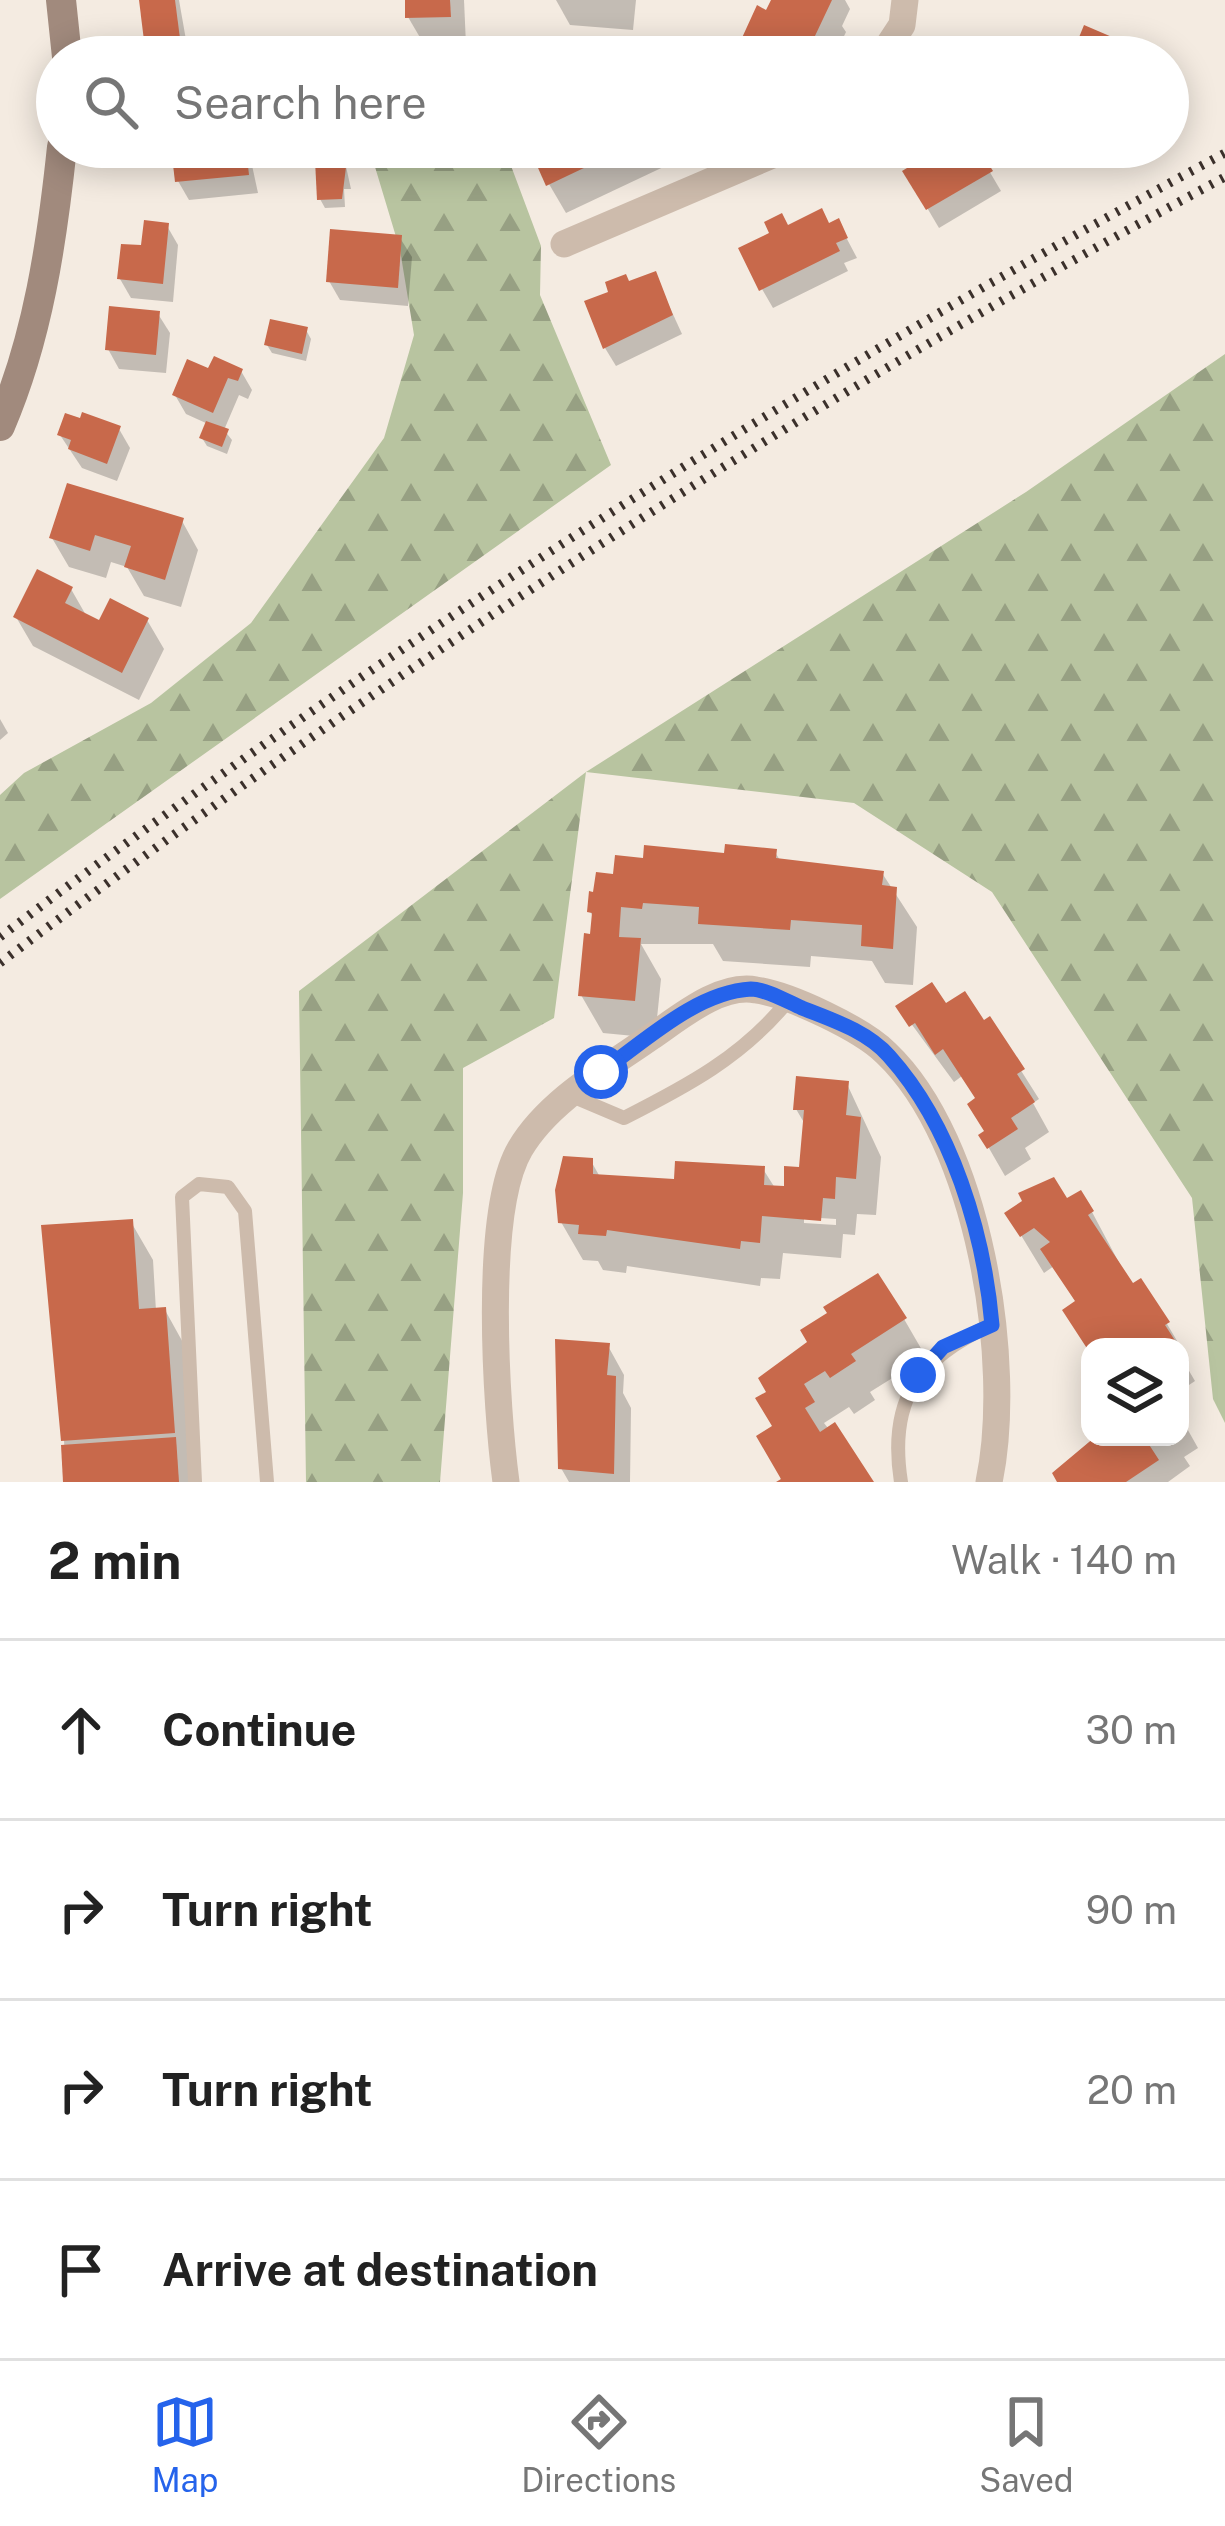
<!DOCTYPE html>
<html lang="en">
<head>
<meta charset="utf-8">
<style>
	:root { --surface:#fff; --page:#f6f6f6; --text:#222; --muted:#767676; --line:#e0e0e0; --accent:#2563eb }
	body { margin:0; font-family:"Public Sans",sans-serif; background:var(--page); color:var(--text) }
	.controls { position:absolute; right:36px; bottom:36px; display:grid; overflow:hidden; border-radius:24px; box-shadow:0 6px 30px #0003 }
	.controls button { width:108px; height:108px; display:grid; place-items:center; padding:0; border:0; border-bottom:3px solid var(--line); background:var(--surface); color:var(--text); font:60px sans-serif }
	.stop { position:absolute; width:36px; height:36px; margin:-27px; border:9px solid #2563eb; border-radius:50%; background:#fff }
	.stop.end { background:#2563eb; border-color:#fff; box-shadow:0 3px 12px #0008 }
	.list { margin:0; padding:0; list-style:none }
	h2 { display:flex; justify-content:space-between; align-items:center; height:156px; margin:0; padding:0 48px; font-size:51px }
	h2 small { font-size:39px; font-weight:400; color:var(--muted) }
	.list li { display:grid; grid-template-columns:78px 1fr auto; gap:36px; align-items:center; box-sizing:border-box; height:180px; padding:0 48px; border-top:3px solid var(--line) }
	.list b { display:block; font-size:45px; white-space:nowrap }
	.list em { font-size:39px; font-style:normal; color:var(--muted) }
	.icon { flex:none; width:66px; height:66px; fill:none; stroke:currentColor; stroke-width:2; stroke-linecap:round; stroke-linejoin:round }
	.map { position:relative; flex:none; width:1225px; height:1482px; overflow:hidden }
	.search { position:absolute; background:var(--surface); box-shadow:0 6px 30px #0003; left:36px; right:36px; top:36px; height:132px; display:flex; align-items:center; gap:30px; box-sizing:border-box; padding:0 42px; border-radius:66px; color:var(--muted); font-size:45px }
	.sheet { height:876px; background:var(--surface) }
	nav { display:flex; justify-content:space-around; align-items:center; box-sizing:border-box; height:168px; border-top:3px solid var(--line); background:var(--surface); font-size:33px; color:var(--muted) }
	nav a { display:grid; justify-items:center; gap:6px }
	nav .on { color:var(--accent) }
	.map>svg:first-child { display:block }
	.forest { fill:url(#forest-firs) }
	.shadow { fill:#0003; fill-rule:evenodd }
	.building { fill:#c8694b }
	.lines { fill:none; stroke-linecap:round; stroke-linejoin:round }
	.service { stroke:#cdbbac; stroke-width:14 }
	.minor { stroke:#cdbbac; stroke-width:27 }
	.secondary { stroke:#a18a7d; stroke-width:30 }
	.rail { stroke:#3b302b; stroke-width:9; stroke-dasharray:3 9; stroke-linecap:butt }
	.route { stroke:#2563eb; stroke-width:15 }
</style>
</head>
<body>
<div class="map">
<svg width="1225" height="1482" viewBox="0 0 1225 1482">
	<defs>
		<pattern id="forest-firs" width="22" height="20" patternUnits="userSpaceOnUse" patternTransform="scale(3)"><rect width="22" height="20" fill="#b8c4a0"/><path d="M5 1l3.5 6h-7zM16 11l3.5 6h-7z" fill="#97a083"/></pattern>
	</defs>
	<rect width="100%" height="100%" fill="#f4ebe1"/>
	<!-- forest -->
	<g class="forest">
		<polygon points="369,147 504,147 541,246 540,295 611,465 0,899 0,795 24,773 151,703 251,623 384,438 414,335 400,250"/>
		<polygon points="1225,354 1225,1423 1213,1399 1192,1198 992,892 854,803 586,772 554,1018 463,1068 463,1193 440,1482 306,1482 299,991 586,772 1026,492"/>
	</g>
	<!-- shadow -->
	<g class="shadow">
		<polygon points="142,0 179,0 189,57 177,40 172,43 180,57 149,57"/>
		<polygon points="408,0 464,0 466,45 425,46 408,17"/>
		<polygon points="556,0 636,0 633,30 570,25"/>
		<polygon points="774,0 845,0 850,9 842,26 846,32 834,57 748,57 744,40"/>
		<polygon points="174,147 248,147 258,193 189,200 178,181"/>
		<polygon points="543,147 667,147 674,162 566,213 549,184"/>
		<polygon points="948,147 975,147 1001,191 939,228 906,172"/>
		<polygon points="345,162 351,189 344,189 345,207 325,208 320,199"/>
		<polygon points="838,222 857,258 844,263 848,271 773,308 762,289 788,229"/>
		<polygon points="167,226 178,245 173,302 131,298 120,279"/>
		<polygon points="400,238 412,257 408,306 340,300 329,281"/>
		<polygon points="655,275 682,334 616,366 605,348 629,285"/>
		<polygon points="158,314 170,333 166,373 119,369 108,349"/>
		<polygon points="306,330 311,339 306,361 272,353 267,345"/>
		<polygon points="241,371 252,390 248,399 239,395 224,430 232,440 227,454 207,446 202,438 208,424 186,414 175,395 210,372"/>
		<polygon points="119,429 130,448 117,481 82,468 60,435"/>
		<polygon points="182,521 198,550 181,607 144,596 127,567 111,562 106,578 69,567 52,538"/>
		<polygon points="71,589 87,617 100,624 147,620 164,649 139,700 33,646 16,617"/>
		<polygon points="0,719 8,733 0,740"/>
		<polygon points="775,852 781,862 882,873 917,927 913,985 885,983 872,961 811,956 810,967 723,961 713,944 641,944 661,979 655,1038 603,1033 581,995 594,919 590,911 616,877"/>
		<polygon points="899,1007 945,1008 983,1024 989,1020 1039,1099 1033,1103 1049,1132 1025,1148 1031,1159 1005,1176 982,1136 987,1132 977,1100 962,1076 954,1082"/>
		<path d="M847,1084L881,1157L876,1215L857,1214L855,1235L843,1234L841,1258L783,1253L780,1279L761,1278L760,1286L627,1266L626,1273L603,1270L598,1261L583,1260L561,1222L591,1161L600,1177L677,1182L763,1169L775,1188L787,1189L802,1170L806,1126L796,1109ZM804,1217L836,1219V1225L804,1223Z"/>
		<polygon points="1066,1202 1092,1212 1132,1287 1140,1282 1167,1324 1189,1361 1185,1364 1195,1381 1180,1391 1180,1347 1090,1347 1090,1353 1077,1304 1054,1266 1044,1273 1008,1214"/>
		<polygon points="131,1222 153,1260 156,1311 165,1310 186,1348 191,1482 66,1482 64,1440"/>
		<polygon points="904,1319 926,1357 870,1392 875,1400 854,1414 849,1407 824,1423 870,1482 781,1482 775,1428 759,1400"/>
		<polygon points="608,1346 624,1375 623,1393 631,1408 630,1482 569,1482 561,1468"/>
		<polygon points="1180,1416 1198,1448 1184,1457 1190,1466 1168,1482 1060,1482 1096,1437 1180,1437"/>
	</g>
	<!-- building -->
	<g class="building">
		<polygon points="139,0 175,0 182,54 146,57"/>
		<polygon points="405,0 450,0 451,17 405,18"/>
		<polygon points="771,0 832,0 805,57 744,57 750,45 741,40 757,5 766,10"/>
		<polygon points="1084,25 1126,43 1120,57 1071,57"/>
		<polygon points="171,147 246,147 249,175 175,182"/>
		<polygon points="542,147 628,147 546,186 531,152"/>
		<polygon points="942,147 978,147 993,171 926,210 902,171"/>
		<polygon points="347,159 342,199 317,200 315,160"/>
		<polygon points="822,208 829,223 839,218 848,238 836,243 840,251 759,291 738,248 769,233 764,222 782,213 788,225"/>
		<polygon points="144,220 169,223 163,284 117,279 121,244 141,245"/>
		<polygon points="330,229 402,235 398,288 326,282"/>
		<polygon points="656,271 673,315 603,349 584,301 608,292 605,282 626,274 629,281"/>
		<polygon points="109,306 160,311 156,355 105,350"/>
		<polygon points="270,319 308,327 302,354 264,345"/>
		<polygon points="214,356 243,369 238,381 228,378 213,413 172,395 187,359 208,368"/>
		<polygon points="82,412 121,426 107,464 68,449 71,440 57,435 65,413 80,418"/>
		<polygon points="206,421 229,429 222,447 199,438"/>
		<polygon points="67,483 184,518 165,580 124,567 131,546 95,535 90,551 49,538"/>
		<polygon points="37,569 73,587 65,603 99,620 110,598 149,618 122,673 13,617"/>
		<polygon points="725,844 777,849 776,858 884,871 882,885 897,887 893,949 861,946 862,925 791,920 790,930 698,924 699,907 643,903 642,909 621,907 619,937 641,938 635,1001 578,996 584,933 590,934 592,913 587,912 589,891 593,892 596,872 613,874 615,855 643,858 644,845 724,853"/>
		<polygon points="932,982 946,1003 965,991 984,1020 990,1016 1025,1069 1017,1074 1035,1102 1011,1118 1018,1129 987,1149 978,1135 984,1131 967,1104 975,1098 943,1049 935,1055 915,1023 909,1027 895,1006"/>
		<polygon points="796,1076 849,1081 846,1115 861,1117 856,1179 836,1177 835,1199 823,1198 821,1221 762,1216 760,1243 741,1241 740,1249 607,1230 606,1236 578,1234 579,1225 558,1223 555,1190 563,1156 593,1158 593,1174 674,1179 675,1161 765,1166 764,1185 784,1186 784,1166 799,1167 804,1110 793,1110"/>
		<polygon points="1054,1177 1067,1198 1081,1190 1094,1211 1088,1215 1133,1283 1141,1278 1170,1322 1165,1325 1176,1342 1169,1347 1090,1347 1090,1353 1062,1310 1075,1301 1040,1249 1050,1242 1034,1228 1020,1237 1004,1213 1022,1201 1018,1193"/>
		<polygon points="133,1219 139,1309 166,1307 175,1433 61,1441 41,1225"/>
		<polygon points="878,1273 907,1318 851,1354 856,1361 830,1378 825,1371 804,1384 815,1402 805,1408 820,1432 835,1422 874,1482 776,1482 781,1479 756,1436 772,1426 755,1398 766,1392 758,1378 807,1342 800,1330 827,1313 823,1307"/>
		<polygon points="555,1339 610,1343 607,1375 616,1376 614,1474 558,1469"/>
		<polygon points="176,1437 179,1482 63,1482 61,1445"/>
		<polygon points="1095,1437 1157,1437 1148,1443 1159,1460 1126,1482 1057,1482 1052,1473"/>
	</g>
	<g class="lines">
		<!-- service -->
		<g class="service">
			<path d="M572,1096L624,1118C687,1086 742,1057 787,1002"/>
			<polyline points="195,1482 182,1197 199,1184 228,1187 245,1211 267,1482"/>
			<path d="M901,1482C888,1400 918,1358 991,1325"/>
		</g>
		<!-- minor -->
		<g class="minor">
			<polyline points="881,57 902,25 905,0"/>
			<polyline points="564,244 791,147"/>
			<path d="M506,1482C496,1408 483,1212 520,1149C548,1101 607,1068 651,1037C679,1018 720,983 756,990C790,995 862,1029 886,1053C979,1141 1014,1363 989,1482"/>
		</g>
		<!-- secondary -->
		<g class="secondary">
			<polyline points="61,0 67,57"/>
			<path d="M0,426C38,338 52,242 62,147"/>
		</g>
		<!-- rail -->
		<g class="rail">
			<path d="M0,937C387,644 797,383 1225,153"/>
			<path d="M0,963C388,670 797,407 1225,177"/>
		</g>
	</g>
	<g class="lines">
		<!-- route -->
		<path class="route" d="M601,1072C644,1042 696,992 751,989C766,989 788,1002 802,1008C832,1020 867,1031 889,1056C952,1126 984,1233 992,1325L943,1347L918,1375"/>
	</g>
</svg>
<div class="controls">
<button><svg class="icon" aria-label="layers" viewBox="0 0 24 24"><path d="M12 4l9 5-9 5-9-5zM3 14l9 5 9-5"/></svg></button>
</div>
<div class="stop" style="left:601px;top:1072px"></div>
<div class="stop end" style="left:918px;top:1375px"></div>
<div class="search"><svg class="icon" aria-label="search" viewBox="0 0 24 24"><circle cx="10" cy="10" r="6"/><path d="M15 15l6 6"/></svg>Search here</div>
</div>
<section class="sheet">
<h2>2 min<small>Walk · 140 m</small></h2>
<ul class="list">
<li><svg class="icon" aria-label="ahead" viewBox="0 0 24 24"><path d="M12 20V5M6 11l6-6 6 6"/></svg><div><b>Continue</b></div><em>30 m</em></li>
<li><svg class="icon" aria-label="right" viewBox="0 0 24 24"><path d="M7 20v-9h11M14 6l5 5-5 5"/></svg><div><b>Turn right</b></div><em>90 m</em></li>
<li><svg class="icon" aria-label="right" viewBox="0 0 24 24"><path d="M7 20v-9h11M14 6l5 5-5 5"/></svg><div><b>Turn right</b></div><em>20 m</em></li>
<li><svg class="icon" aria-label="arrive" viewBox="0 0 24 24"><path d="M6 21V4h12l-3 4 3 4H6"/></svg><div><b>Arrive at destination</b></div></li>
</ul>
</section>
<nav>
<a class="on"><svg class="icon" aria-label="map" viewBox="0 0 24 24"><path d="M3 6l6-2 6 2 6-2v14l-6 2-6-2-6 2zM9 4v14M15 6v14"/></svg>Map</a>
<a><svg class="icon" aria-label="directions" viewBox="0 0 24 24"><path d="M12 3l9 9-9 9-9-9zM9 14v-3h6M13 9l2 2-2 2"/></svg>Directions</a>
<a><svg class="icon" aria-label="saved" viewBox="0 0 24 24"><path d="M7 4h10v16l-5-4-5 4z"/></svg>Saved</a>
</nav>
</body>
</html>
